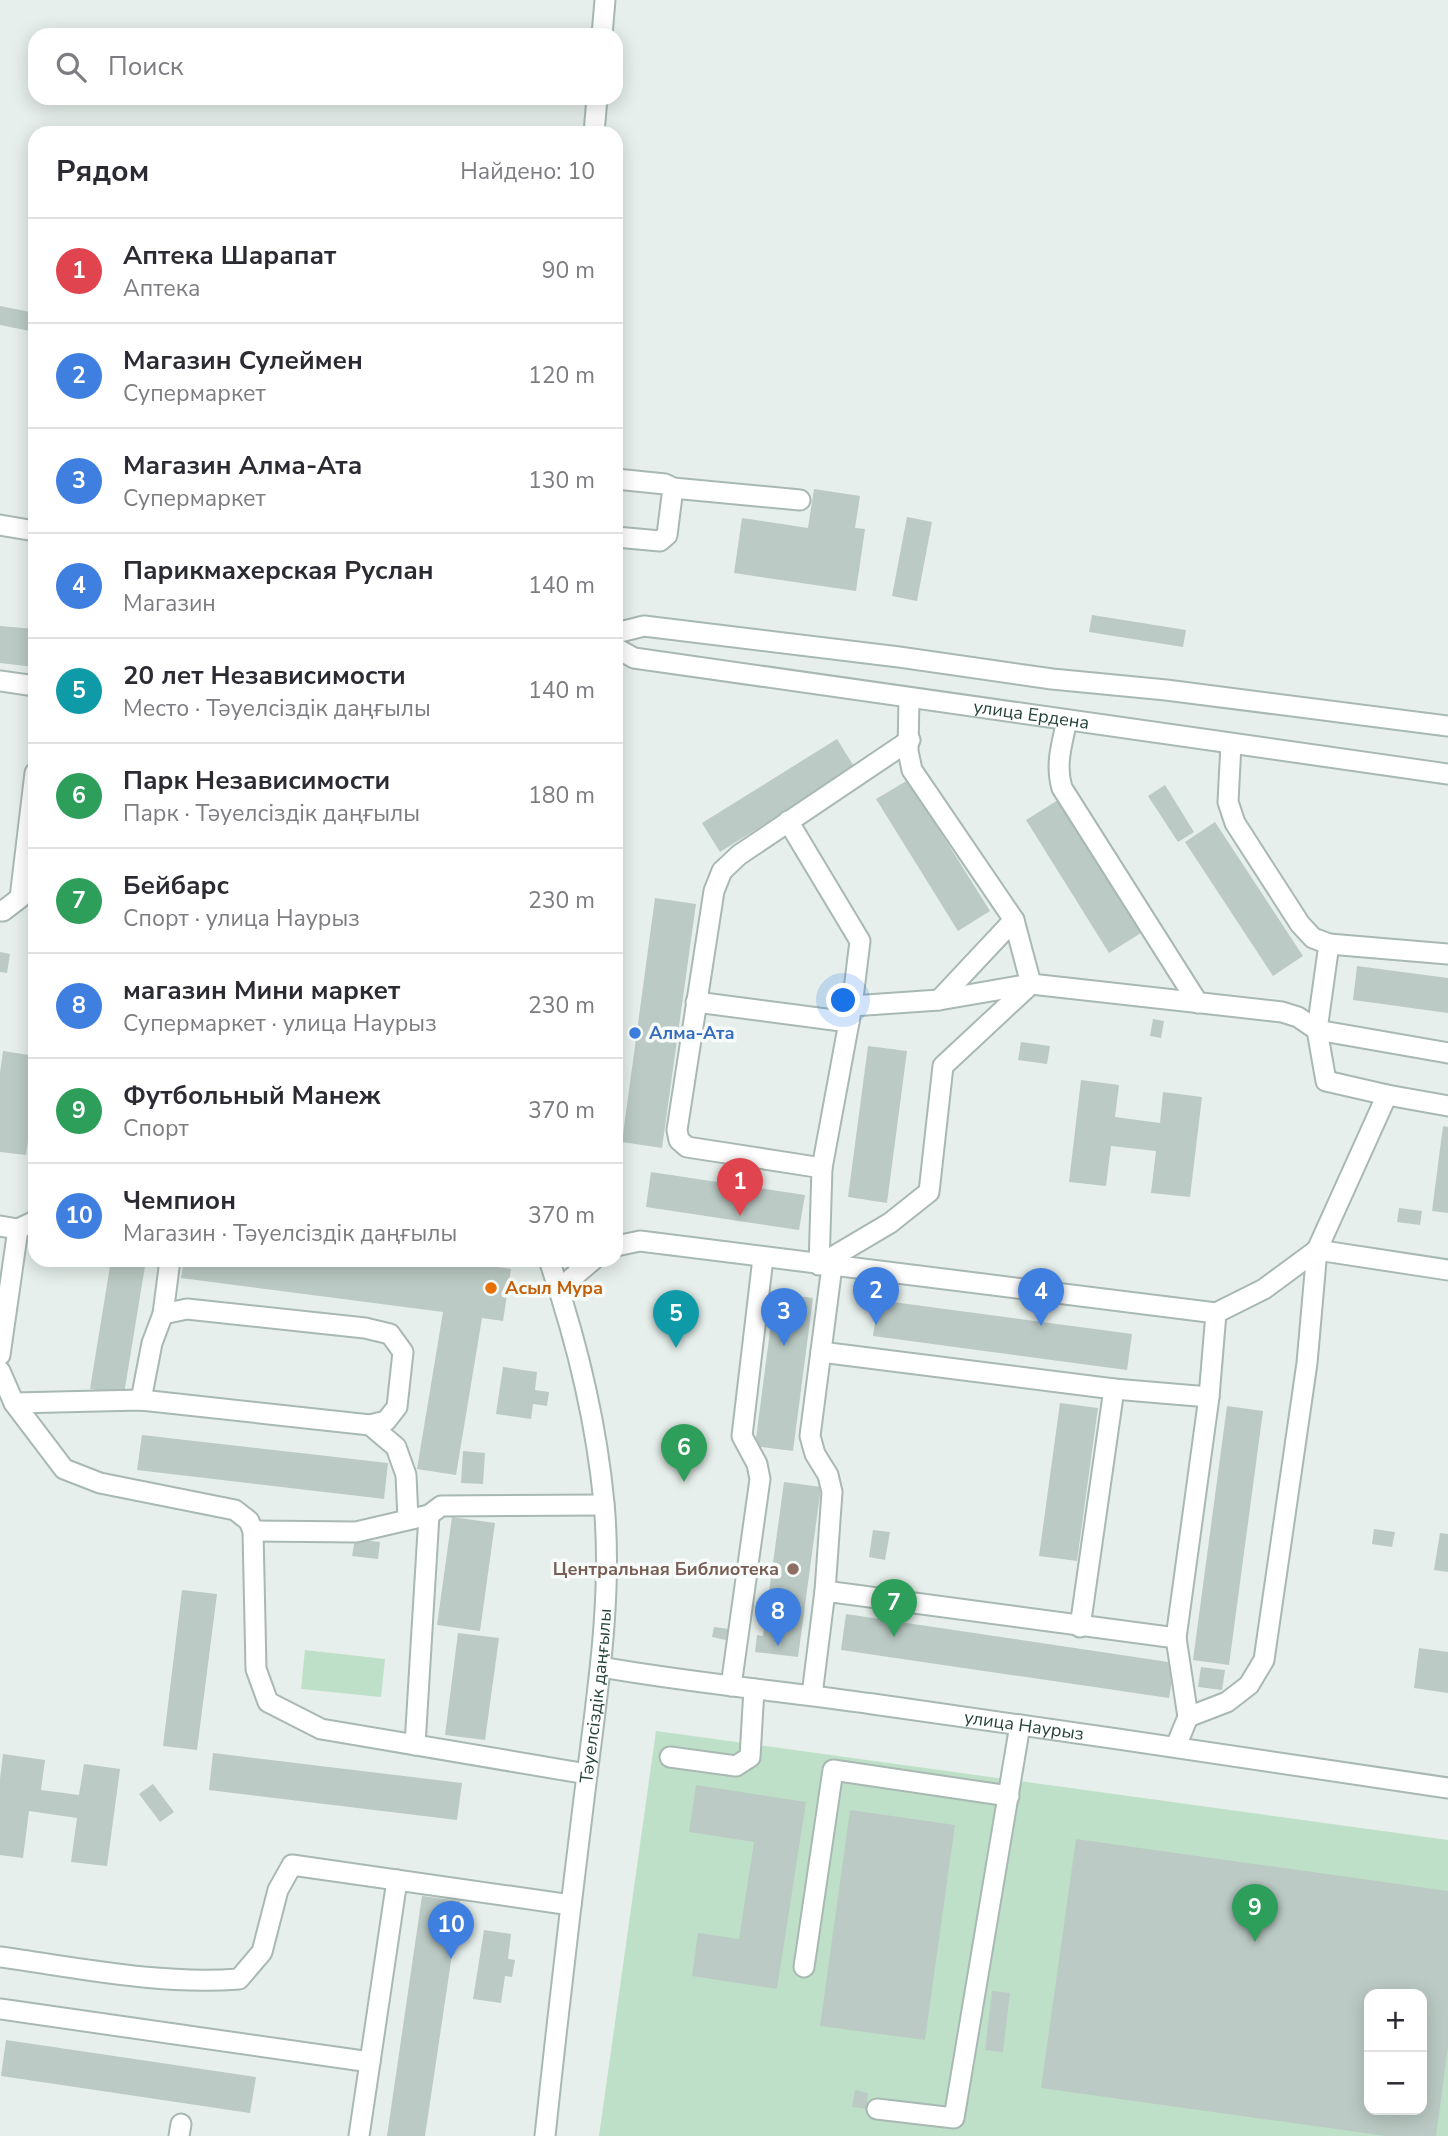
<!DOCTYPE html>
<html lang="ru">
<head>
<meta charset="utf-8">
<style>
	:root { --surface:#fff; --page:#f2f2f3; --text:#2b2b33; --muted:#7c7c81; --line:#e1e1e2; --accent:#855347 }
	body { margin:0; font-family:"Nunito Sans",sans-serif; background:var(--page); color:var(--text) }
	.controls { position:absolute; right:21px; bottom:21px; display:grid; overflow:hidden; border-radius:14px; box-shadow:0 4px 18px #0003 }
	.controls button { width:63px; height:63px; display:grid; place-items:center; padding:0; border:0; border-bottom:2px solid var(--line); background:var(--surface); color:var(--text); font:35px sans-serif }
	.you { position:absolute; left:844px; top:1001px; width:24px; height:24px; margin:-18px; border:5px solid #fff; border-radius:50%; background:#1a73e8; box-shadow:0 0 0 10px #1a73e833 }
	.badge { display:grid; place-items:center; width:46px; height:46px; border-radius:50%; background:var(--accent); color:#fff; font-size:23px; font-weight:700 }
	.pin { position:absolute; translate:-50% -58px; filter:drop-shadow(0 2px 4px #0008) }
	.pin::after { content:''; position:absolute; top:37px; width:24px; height:21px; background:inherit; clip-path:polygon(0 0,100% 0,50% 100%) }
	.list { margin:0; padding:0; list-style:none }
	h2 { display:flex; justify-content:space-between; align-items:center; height:91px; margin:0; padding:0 28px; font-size:30px }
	h2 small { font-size:23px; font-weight:400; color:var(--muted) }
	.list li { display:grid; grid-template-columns:46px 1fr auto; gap:21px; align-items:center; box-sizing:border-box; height:105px; padding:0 28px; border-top:2px solid var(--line) }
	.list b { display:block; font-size:26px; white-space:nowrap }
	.list p { margin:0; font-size:23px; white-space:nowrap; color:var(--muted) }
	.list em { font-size:23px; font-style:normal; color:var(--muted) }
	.icon { flex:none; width:38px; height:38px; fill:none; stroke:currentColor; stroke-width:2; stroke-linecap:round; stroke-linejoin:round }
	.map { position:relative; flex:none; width:1448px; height:2136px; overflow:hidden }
	.search { position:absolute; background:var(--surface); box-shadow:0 4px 18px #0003; left:28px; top:28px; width:595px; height:77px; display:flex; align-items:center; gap:18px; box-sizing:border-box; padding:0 24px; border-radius:21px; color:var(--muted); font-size:26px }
	.panel { position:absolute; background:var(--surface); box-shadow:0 4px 18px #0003; left:28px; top:126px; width:595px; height:1141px; border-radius:21px }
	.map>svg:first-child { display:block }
	.green { fill:#bfe0c8; fill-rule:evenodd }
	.building { fill:#bbcac4; fill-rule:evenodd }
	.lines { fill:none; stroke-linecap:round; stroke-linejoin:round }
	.minor-casing { stroke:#a8b8b2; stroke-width:23 }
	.minor { stroke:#fff; stroke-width:19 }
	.shop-dot { fill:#3f7fe0; stroke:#f7fbf9; stroke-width:2.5 }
	.food-dot { fill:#e8710a; stroke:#f7fbf9; stroke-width:2.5 }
	.education-dot { fill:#8d6e63; stroke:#f7fbf9; stroke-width:2.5 }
	.labels { text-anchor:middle; stroke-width:7; stroke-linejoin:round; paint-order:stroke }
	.street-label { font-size:18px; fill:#24423a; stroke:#f7fbf9 }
	.shop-label { font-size:18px; font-weight:bold; fill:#366cbe; stroke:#f7fbf9; text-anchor:start }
	.food-label { font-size:18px; font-weight:bold; fill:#c56008; stroke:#f7fbf9; text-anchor:start }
	.education-label { font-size:18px; font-weight:bold; fill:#785e54; stroke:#f7fbf9; text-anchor:end }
</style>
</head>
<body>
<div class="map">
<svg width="1448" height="2136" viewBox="0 0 1448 2136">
	<rect width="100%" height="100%" fill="#e6efeb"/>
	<!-- green -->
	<g class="green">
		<polygon points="305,1650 385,1659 381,1697 301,1689"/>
		<path d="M656,1731L1448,1840V2136H599ZM1369,1994H1422V2110H1369Z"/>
	</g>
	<!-- building -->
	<g class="building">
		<polygon points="0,306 35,313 35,332 0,325"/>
		<polygon points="814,489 860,496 855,528 865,529 856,591 734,573 742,518 808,528"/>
		<polygon points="907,517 932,522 917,601 892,596"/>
		<polygon points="1092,615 1186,630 1183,647 1089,632"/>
		<polygon points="0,626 35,629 35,667 0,663"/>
		<polygon points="837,739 855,768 720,852 702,823"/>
		<polygon points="908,780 990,911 958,931 876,799"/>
		<polygon points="1165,785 1194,832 1178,842 1148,796"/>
		<polygon points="1058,800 1141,933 1109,953 1026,820"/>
		<polygon points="1215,822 1303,956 1273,976 1185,842"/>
		<polygon points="655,898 696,904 662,1148 622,1142"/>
		<polygon points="0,952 10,954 7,973 0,972"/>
		<polygon points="1357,966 1448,978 1448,1013 1353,1000"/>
		<polygon points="1153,1019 1164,1021 1161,1038 1150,1036"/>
		<polygon points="1021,1042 1050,1046 1047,1064 1018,1060"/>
		<polygon points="868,1046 907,1051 887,1203 848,1197"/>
		<polygon points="3,1051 35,1056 35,1089 26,1155 0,1152 0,1073"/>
		<polygon points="1081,1080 1119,1085 1115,1117 1160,1123 1163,1092 1202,1097 1190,1197 1151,1193 1156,1151 1111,1146 1106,1186 1069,1182"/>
		<polygon points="1443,1126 1448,1127 1448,1213 1432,1211"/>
		<polygon points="651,1172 805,1195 799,1230 646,1207"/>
		<polygon points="1399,1208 1422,1211 1420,1225 1397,1222"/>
		<polygon points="111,1260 146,1260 124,1394 90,1389"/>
		<polygon points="184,1260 330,1260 384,1267 386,1260 447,1260 511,1269 503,1321 482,1318 456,1475 417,1469 443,1312 181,1278"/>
		<polygon points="775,1293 813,1298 793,1451 755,1446"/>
		<polygon points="878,1300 1132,1334 1127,1370 873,1336"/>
		<polygon points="503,1367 537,1372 535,1390 549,1392 547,1406 533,1404 531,1419 496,1414"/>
		<polygon points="1060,1403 1098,1408 1077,1561 1039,1556"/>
		<polygon points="1227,1406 1263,1411 1229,1665 1193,1660"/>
		<polygon points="142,1435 388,1463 384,1499 137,1470"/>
		<polygon points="463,1451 485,1453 483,1484 461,1483"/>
		<polygon points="784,1482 821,1487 798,1657 755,1652 757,1635 763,1636"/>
		<polygon points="452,1517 495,1523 480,1631 437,1625"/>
		<polygon points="1374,1529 1395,1532 1392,1547 1372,1544"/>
		<polygon points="873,1530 890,1532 885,1560 869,1557"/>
		<polygon points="1440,1533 1448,1534 1448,1572 1434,1570"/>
		<polygon points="355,1539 380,1542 378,1559 352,1556"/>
		<polygon points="182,1590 217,1594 197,1750 163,1746"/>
		<polygon points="846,1614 1175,1663 1169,1698 841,1650"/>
		<polygon points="714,1627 729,1629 726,1640 712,1637"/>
		<polygon points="458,1633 499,1638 485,1740 445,1735"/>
		<polygon points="1419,1648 1448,1652 1448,1693 1414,1688"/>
		<polygon points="1201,1667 1225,1670 1222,1690 1198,1687"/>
		<polygon points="213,1753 462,1783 457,1820 209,1790"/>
		<polygon points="3,1754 45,1760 41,1790 79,1795 84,1764 120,1769 107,1866 71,1862 77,1818 29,1811 23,1858 0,1855 0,1779"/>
		<polygon points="153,1784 174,1812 160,1822 139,1794"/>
		<polygon points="696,1785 806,1802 777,1989 692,1976 698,1933 739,1939 754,1842 689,1832"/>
		<polygon points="850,1810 955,1825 925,2040 820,2026"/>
		<path d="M1076,1839L1448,1891V2047L1436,2136H1386L1041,2088ZM1369,1994H1422V2110H1369Z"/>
		<polygon points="422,1896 460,1901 425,2136 387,2136"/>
		<polygon points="484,1930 511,1934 508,1959 515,1960 512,1977 505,1976 501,2003 473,1999"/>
		<polygon points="992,1991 1010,1993 1003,2052 985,2050"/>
		<polygon points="6,2040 256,2077 250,2113 1,2076"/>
		<polygon points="855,2090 868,2093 866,2109 852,2107"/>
	</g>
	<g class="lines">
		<!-- minor casing -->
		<g class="minor-casing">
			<g id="minor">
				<polyline points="602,35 605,0"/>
				<polyline points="594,133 597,98"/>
				<polyline points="616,479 665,484 673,488 667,535 660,541 616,537"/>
				<polyline points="673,488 800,500"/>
				<polyline points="0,525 35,531"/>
				<polyline points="616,633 644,626 899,657 1052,679 1166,690 1448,726"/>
				<path id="s1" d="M616,648L634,658L1448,774"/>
				<polyline points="0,681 35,686"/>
				<path d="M1067,720C1062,744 1055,764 1062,788L1198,1003"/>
				<polyline points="1231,744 1228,802 1235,823 1300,924 1313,938 1329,944 1448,954"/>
				<polyline points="788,821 860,941 852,1006 822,1168 687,1147 679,1140 677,1130 714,891 722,871 739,855 910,740"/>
				<polyline points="0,911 3,911 20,898 35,773"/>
				<polyline points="1329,944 1317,1030 1448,1053"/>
				<polyline points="939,1000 1014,920"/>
				<polyline points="696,1002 849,1022"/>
				<polyline points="852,1006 939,1000 1031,984 1282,1012 1298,1017 1317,1030 1326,1081 1387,1095 1448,1106"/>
				<polyline points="822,1168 819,1265 890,1223 929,1192 943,1066 1031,984 1014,920 912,770 908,751 909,698"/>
				<polyline points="0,1226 18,1229 35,1221"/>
				<polyline points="616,1246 640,1241 1216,1313 1264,1289 1317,1250 1448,1270"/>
				<polyline points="559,1289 593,1260"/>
				<polyline points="0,1355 18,1229"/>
				<polyline points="0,1371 14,1403 64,1469 100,1483 235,1510 249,1521 253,1531 256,1669 268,1702 321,1729 587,1774"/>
				<polyline points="1209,1397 1216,1313"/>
				<polyline points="141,1400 152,1343 163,1314 170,1260"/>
				<polyline points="14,1403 141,1400 370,1425 386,1421 397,1407 403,1352 390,1334 365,1328 187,1309 163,1314"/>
				<polyline points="370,1425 396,1447 406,1475 408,1519"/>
				<polyline points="253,1531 356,1532 429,1515"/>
				<polyline points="825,1591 832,1492 828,1475 815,1454 810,1436 832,1266"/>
				<polyline points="1080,1627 1114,1389"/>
				<polyline points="1176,1638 1188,1717"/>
				<path id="s2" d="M601,1667C691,1683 782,1691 873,1704C1065,1731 1256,1759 1448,1788"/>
				<polyline points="731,1686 760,1479 757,1464 742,1436 763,1258"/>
				<polyline points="812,1695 825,1591 1176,1638 1209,1397 1114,1389 821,1352"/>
				<polyline points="415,1745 429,1515 441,1506 604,1505"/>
				<polyline points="1176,1746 1188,1717 1227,1702 1249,1685 1264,1660 1307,1363 1317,1250 1387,1095"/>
				<polyline points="670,1757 736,1766 750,1757 754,1689"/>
				<path d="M0,1957C79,1968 159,1985 239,1979L262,1952L278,1890L292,1865L571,1905"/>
				<polyline points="804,1967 833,1770 1009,1796"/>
				<polyline points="0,2009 370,2062"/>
				<polyline points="877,2109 954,2118 1020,1725"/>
				<polyline points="179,2136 181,2124"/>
				<polyline points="359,2136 397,1880"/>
				<path id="s3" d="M545,2136C557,2023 570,1911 584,1799C596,1701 613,1601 604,1503C596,1420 576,1338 549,1260"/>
			</g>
		</g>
		<!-- minor -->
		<use href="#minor" class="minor"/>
	</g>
	<!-- markers -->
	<circle class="shop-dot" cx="635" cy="1033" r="7"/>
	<circle class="food-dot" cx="491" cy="1288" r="7"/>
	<circle class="education-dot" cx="793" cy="1569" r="7"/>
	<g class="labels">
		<!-- street labels -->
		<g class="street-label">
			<text dy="6" stroke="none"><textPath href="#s1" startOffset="422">улица Ердена</textPath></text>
			<text dy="6" stroke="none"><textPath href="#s3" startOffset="443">Тәуелсіздік даңғылы</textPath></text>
			<text dy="6" stroke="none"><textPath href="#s2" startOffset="427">улица Наурыз</textPath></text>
		</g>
		<!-- shop labels -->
		<g class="shop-label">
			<text x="649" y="1039">Алма-Ата</text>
		</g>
		<!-- food labels -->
		<g class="food-label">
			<text x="505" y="1294">Асыл Мура</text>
		</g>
		<!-- education labels -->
		<g class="education-label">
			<text x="779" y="1575">Центральная Библиотека</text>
		</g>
	</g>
</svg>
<div class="controls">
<button>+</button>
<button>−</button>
</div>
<div class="you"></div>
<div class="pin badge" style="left:740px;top:1216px;background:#e0444e">1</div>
<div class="pin badge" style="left:876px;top:1325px;background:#3f7fe0">2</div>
<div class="pin badge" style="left:784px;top:1346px;background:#3f7fe0">3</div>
<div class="pin badge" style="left:1041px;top:1326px;background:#3f7fe0">4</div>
<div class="pin badge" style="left:676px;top:1348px;background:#0f9aa8">5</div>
<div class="pin badge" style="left:684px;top:1482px;background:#2e9e5b">6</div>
<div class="pin badge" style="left:894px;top:1637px;background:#2e9e5b">7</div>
<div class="pin badge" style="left:778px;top:1646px;background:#3f7fe0">8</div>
<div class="pin badge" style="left:1255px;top:1942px;background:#2e9e5b">9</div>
<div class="pin badge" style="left:451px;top:1959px;background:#3f7fe0">10</div>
<div class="search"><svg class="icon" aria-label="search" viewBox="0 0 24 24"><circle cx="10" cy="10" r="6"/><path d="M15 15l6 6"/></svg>Поиск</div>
<section class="panel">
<h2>Рядом<small>Найдено: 10</small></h2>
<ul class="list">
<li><span class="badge" style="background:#e0444e">1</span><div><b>Аптека Шарапат</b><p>Аптека</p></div><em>90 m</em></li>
<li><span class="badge" style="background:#3f7fe0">2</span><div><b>Магазин Сулеймен</b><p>Супермаркет</p></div><em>120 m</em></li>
<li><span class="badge" style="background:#3f7fe0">3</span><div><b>Магазин Алма-Ата</b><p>Супермаркет</p></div><em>130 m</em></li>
<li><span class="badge" style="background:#3f7fe0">4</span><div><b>Парикмахерская Руслан</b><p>Магазин</p></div><em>140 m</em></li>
<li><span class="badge" style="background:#0f9aa8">5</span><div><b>20 лет Независимости</b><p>Место · Тәуелсіздік даңғылы</p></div><em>140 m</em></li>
<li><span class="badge" style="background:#2e9e5b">6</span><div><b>Парк Независимости</b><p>Парк · Тәуелсіздік даңғылы</p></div><em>180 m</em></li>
<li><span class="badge" style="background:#2e9e5b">7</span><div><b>Бейбарс</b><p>Спорт · улица Наурыз</p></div><em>230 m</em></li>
<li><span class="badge" style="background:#3f7fe0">8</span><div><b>магазин Мини маркет</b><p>Супермаркет · улица Наурыз</p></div><em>230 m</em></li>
<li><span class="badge" style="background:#2e9e5b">9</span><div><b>Футбольный Манеж</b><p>Спорт</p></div><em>370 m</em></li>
<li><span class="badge" style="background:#3f7fe0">10</span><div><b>Чемпион</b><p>Магазин · Тәуелсіздік даңғылы</p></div><em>370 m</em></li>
</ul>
</section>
</div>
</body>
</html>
